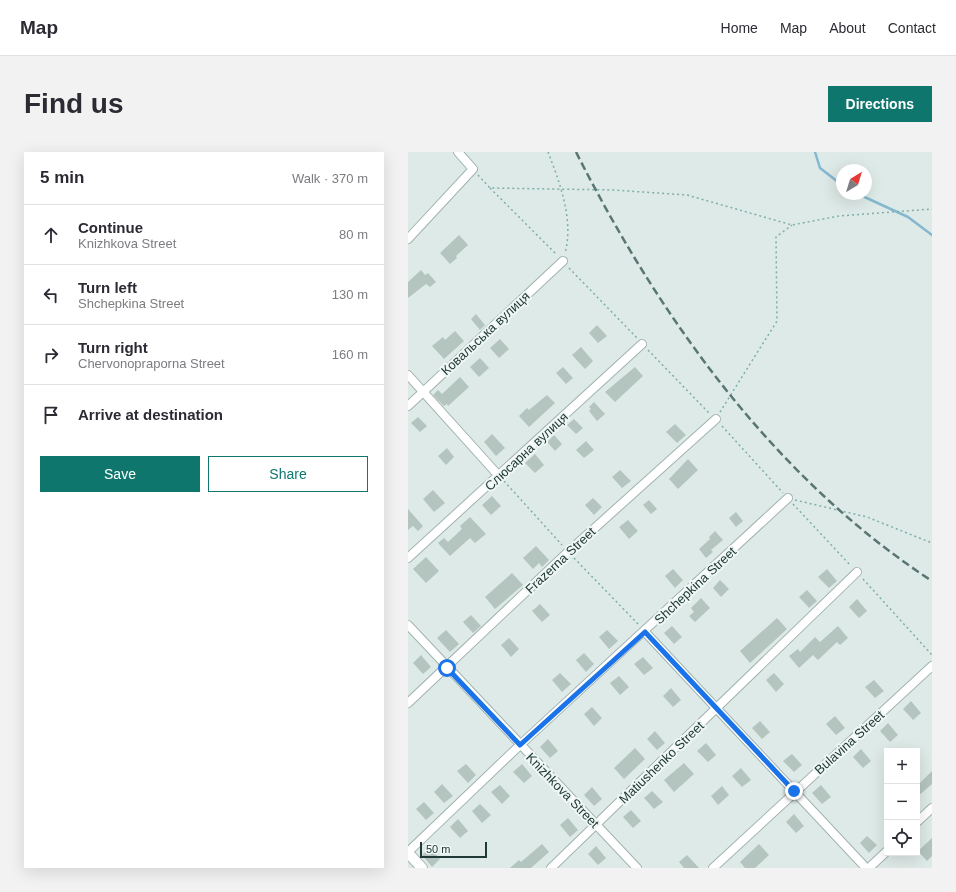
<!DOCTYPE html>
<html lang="en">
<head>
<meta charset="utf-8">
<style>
	:root { --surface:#fff; --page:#f2f2f3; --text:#2b2b33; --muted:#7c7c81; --line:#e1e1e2; --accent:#0f766e }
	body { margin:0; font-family:Helvetica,sans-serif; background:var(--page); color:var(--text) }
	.controls { position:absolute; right:12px; bottom:12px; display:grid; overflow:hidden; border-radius:0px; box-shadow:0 4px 16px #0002 }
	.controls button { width:36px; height:36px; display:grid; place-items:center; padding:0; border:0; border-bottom:1px solid var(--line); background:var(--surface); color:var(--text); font:20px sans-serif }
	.compass { position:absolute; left:428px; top:12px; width:36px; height:36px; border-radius:50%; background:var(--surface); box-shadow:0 4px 16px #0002; rotate:38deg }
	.scale { position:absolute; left:12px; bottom:10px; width:67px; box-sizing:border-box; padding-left:4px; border:2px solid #203a37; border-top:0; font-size:11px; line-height:14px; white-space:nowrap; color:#203a37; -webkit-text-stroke:3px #eff7f4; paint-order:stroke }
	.stop { position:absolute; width:12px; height:12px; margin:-9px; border:3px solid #1a73e8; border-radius:50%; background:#fff }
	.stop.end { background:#1a73e8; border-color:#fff; box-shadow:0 1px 4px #0008 }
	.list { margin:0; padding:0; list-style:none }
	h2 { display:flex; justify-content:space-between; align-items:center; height:52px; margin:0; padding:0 16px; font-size:17px }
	h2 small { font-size:13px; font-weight:400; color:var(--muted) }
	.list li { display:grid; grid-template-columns:26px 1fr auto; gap:12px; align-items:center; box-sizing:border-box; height:60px; padding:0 16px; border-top:1px solid var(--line) }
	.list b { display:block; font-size:15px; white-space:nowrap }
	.list p { margin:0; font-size:13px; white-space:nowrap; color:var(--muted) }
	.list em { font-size:13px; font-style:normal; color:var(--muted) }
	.actions { display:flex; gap:8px; padding:12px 16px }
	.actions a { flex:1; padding:9px 0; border:1px solid var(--accent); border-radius:0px; text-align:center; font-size:14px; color:var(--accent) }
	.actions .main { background:var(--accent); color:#fff }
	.icon { flex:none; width:22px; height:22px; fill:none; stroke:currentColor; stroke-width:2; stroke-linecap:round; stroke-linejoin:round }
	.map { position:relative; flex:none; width:524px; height:716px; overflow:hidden; border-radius:0px }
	header { display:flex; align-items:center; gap:24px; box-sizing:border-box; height:56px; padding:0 20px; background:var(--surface); border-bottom:1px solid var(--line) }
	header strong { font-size:19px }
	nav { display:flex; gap:22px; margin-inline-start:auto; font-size:14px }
	.intro { display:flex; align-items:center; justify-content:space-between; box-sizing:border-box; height:96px; padding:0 24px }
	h1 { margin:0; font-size:28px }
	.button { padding:10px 18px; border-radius:0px; background:var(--accent); color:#fff; font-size:14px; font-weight:700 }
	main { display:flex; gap:24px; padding:0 24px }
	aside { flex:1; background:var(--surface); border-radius:0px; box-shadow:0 4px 16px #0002 }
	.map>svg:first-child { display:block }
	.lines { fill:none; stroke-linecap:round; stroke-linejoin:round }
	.stream { stroke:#85b8d0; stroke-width:2.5 }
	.building { fill:#b4c5c0 }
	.minor-casing { stroke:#a1b2af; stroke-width:10 }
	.tertiary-casing { stroke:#a1b2af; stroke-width:12 }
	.path { stroke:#7eaea7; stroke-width:1.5; stroke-dasharray:2 3; stroke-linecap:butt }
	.minor { stroke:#fff; stroke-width:8 }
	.tertiary { stroke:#fff; stroke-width:10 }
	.rail { stroke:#5a7673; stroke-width:2.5; stroke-dasharray:8 4; stroke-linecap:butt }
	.route { stroke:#1a73e8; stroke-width:5 }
	.labels { text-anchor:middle; stroke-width:4; stroke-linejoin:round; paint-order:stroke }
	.street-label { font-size:13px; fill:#203a37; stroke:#eff7f4 }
</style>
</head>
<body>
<header>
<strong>Map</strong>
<nav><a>Home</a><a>Map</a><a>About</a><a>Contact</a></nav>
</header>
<div class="intro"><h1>Find us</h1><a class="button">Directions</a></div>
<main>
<aside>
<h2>5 min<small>Walk · 370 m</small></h2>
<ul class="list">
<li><svg class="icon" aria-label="ahead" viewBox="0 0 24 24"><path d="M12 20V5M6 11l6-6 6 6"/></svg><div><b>Continue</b><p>Knizhkova Street</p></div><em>80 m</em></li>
<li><svg class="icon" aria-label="left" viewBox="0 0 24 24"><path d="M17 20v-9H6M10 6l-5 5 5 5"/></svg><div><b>Turn left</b><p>Shchepkina Street</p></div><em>130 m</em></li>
<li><svg class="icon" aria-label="right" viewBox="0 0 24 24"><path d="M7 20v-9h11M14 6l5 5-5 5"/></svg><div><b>Turn right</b><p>Chervonopraporna Street</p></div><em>160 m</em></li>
<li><svg class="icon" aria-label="arrive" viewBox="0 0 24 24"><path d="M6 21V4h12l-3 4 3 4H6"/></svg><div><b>Arrive at destination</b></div></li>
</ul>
<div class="actions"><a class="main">Save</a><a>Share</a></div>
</aside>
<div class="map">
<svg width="524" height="716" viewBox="0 0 524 716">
	<rect width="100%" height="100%" fill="#deeae7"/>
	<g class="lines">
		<!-- stream -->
		<g class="stream">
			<polyline points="407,0 412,16 434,33"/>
			<polyline points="450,42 500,65 524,83"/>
		</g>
	</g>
	<!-- building -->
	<g class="building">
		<polygon points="51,83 60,93 48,104 49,106 42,112 32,101"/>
		<polygon points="13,118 17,123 20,121 28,130 22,135 18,132 0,146 0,130"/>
		<polygon points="68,162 77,173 72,178 63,167"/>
		<polygon points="189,173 199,184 190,191 181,181"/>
		<polygon points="47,179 56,189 36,207 24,194 35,185 37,188"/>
		<polygon points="92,187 101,197 91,206 82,196"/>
		<polygon points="173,195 185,209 177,217 164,203"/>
		<polygon points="72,206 81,216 71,225 62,215"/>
		<polygon points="155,215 165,226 158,232 148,221"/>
		<polygon points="227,215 235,224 207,250 197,240"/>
		<polygon points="52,225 61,235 40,254 39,252 36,254 25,243 30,238 34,242"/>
		<polygon points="139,243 147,251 121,275 111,264 119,256 121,258"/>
		<polygon points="186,250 197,262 189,269 181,259 183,257 181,255"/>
		<polygon points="10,265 19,274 12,280 3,271"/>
		<polygon points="166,267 175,276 168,282 159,273"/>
		<polygon points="267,272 278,283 269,291 258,280"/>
		<polygon points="84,282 97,296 88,304 76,290"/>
		<polygon points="146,283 154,292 147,299 139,290"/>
		<polygon points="178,289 186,298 176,306 168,298"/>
		<polygon points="39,296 46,305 38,313 30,304"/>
		<polygon points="127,302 136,313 127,321 117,311"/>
		<polygon points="280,307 290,318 270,337 261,327"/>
		<polygon points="212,318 223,329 214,336 204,325"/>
		<polygon points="25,338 37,351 26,360 15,347"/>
		<polygon points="84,344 93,354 83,363 74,353"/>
		<polygon points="185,346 194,355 186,363 177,353"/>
		<polygon points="241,348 249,357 243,362 235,353"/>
		<polygon points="0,357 15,374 10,379 5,374 0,378"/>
		<polygon points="328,360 335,369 328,375 321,366"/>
		<polygon points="62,365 78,382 67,391 62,386 42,404 30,391 36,386 40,390 54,377 52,374"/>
		<polygon points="220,368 230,379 221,387 211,375"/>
		<polygon points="307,379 315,388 303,398 305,400 298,406 291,397 302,387 301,385"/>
		<polygon points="128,394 141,408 134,415 131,411 125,417 115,406"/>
		<polygon points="18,405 31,419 18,431 5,417"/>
		<polygon points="265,417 275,428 267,436 257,424"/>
		<polygon points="419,417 429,429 421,436 410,425"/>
		<polygon points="104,421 115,433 87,457 77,445"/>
		<polygon points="312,428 321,437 313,445 305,436"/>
		<polygon points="399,438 409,449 401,456 391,445"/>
		<polygon points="293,446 302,456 287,470 281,464 286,460 283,456"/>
		<polygon points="449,447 459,459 451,466 441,455"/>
		<polygon points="132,452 142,463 134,470 124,459"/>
		<polygon points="63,463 73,474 65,481 55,470"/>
		<polygon points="369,466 379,477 342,511 332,499"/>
		<polygon points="264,474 274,485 266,492 256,481"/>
		<polygon points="430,474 440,486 432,493 429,490 410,508 405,503 391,516 381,504 390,497 392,500 407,485 412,490"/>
		<polygon points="38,478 51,492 42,500 29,486"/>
		<polygon points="199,478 210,489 201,497 191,485"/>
		<polygon points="101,486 111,497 103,505 93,493"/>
		<polygon points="176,501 186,512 178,520 168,508"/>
		<polygon points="13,503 23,515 15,522 5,511"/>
		<polygon points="235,505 245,516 236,523 226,512"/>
		<polygon points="152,521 163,532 154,540 144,528"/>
		<polygon points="366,521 376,532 368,540 358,528"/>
		<polygon points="211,524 221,535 212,543 202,531"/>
		<polygon points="466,528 476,539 467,546 457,535"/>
		<polygon points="263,536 273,548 265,555 255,544"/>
		<polygon points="503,549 513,561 505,568 495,557"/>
		<polygon points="184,555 194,566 186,574 176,562"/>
		<polygon points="427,564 437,576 428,583 418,572"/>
		<polygon points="352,569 362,580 354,587 344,576"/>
		<polygon points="480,571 490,583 482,590 472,579"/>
		<polygon points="247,579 257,591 249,598 239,587"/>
		<polygon points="140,587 150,599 142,606 132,595"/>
		<polygon points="298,591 308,603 300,610 289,599"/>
		<polygon points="227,596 237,607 216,627 206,616"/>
		<polygon points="453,597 463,609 455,616 445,605"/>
		<polygon points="384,602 394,613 386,620 375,609"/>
		<polygon points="276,611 286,622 266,640 256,628"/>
		<polygon points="58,612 68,623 60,631 49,619"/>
		<polygon points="114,612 124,624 116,631 105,620"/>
		<polygon points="333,616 343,628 334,635 324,624"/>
		<polygon points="524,619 524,632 509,645 509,634"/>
		<polygon points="34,632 45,644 36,651 26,640"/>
		<polygon points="92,633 102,644 94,652 83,640"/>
		<polygon points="413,633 423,645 414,652 404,641"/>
		<polygon points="314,634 321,643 310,653 303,644"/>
		<polygon points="184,635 194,647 186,654 176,643"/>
		<polygon points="244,639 255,650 246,657 236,646"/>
		<polygon points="16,650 26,661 18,668 8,657"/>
		<polygon points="72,652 83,663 74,671 64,659"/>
		<polygon points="223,658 233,669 225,676 215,665"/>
		<polygon points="386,662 396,674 388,681 378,670"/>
		<polygon points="160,666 170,678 162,685 152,673"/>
		<polygon points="50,667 60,679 52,686 42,675"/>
		<polygon points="459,684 469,693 461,701 452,691"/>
		<polygon points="524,686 524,704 519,709 510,699"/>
		<polygon points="134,692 141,700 123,716 102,716 111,708 113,710"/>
		<polygon points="351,692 361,703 347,716 337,716 332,710"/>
		<polygon points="188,694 198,706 190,713 180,702"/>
		<polygon points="22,696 32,707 24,715 14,703"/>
		<polygon points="279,703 291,716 276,716 271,710"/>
	</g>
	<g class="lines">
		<!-- minor casing -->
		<g class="minor-casing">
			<g id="minor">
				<polyline points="0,87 65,17 50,0"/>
				<polyline points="0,223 91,324"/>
				<polyline points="0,254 155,109"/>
				<polyline points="0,406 234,192"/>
				<polyline points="0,473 229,716"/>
				<polyline points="237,480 458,716"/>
				<polyline points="0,551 160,400 308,267"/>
				<polyline points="509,670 524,656"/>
				<polyline points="0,700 112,593 380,346"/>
				<polyline points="143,716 449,420"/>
				<polyline points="305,716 524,514"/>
				<polyline points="461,716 479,699"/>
			</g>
		</g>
		<!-- tertiary casing -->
		<g class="tertiary-casing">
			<polyline id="tertiary" points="0,701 14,716"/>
		</g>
		<!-- path -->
		<g class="path">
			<path d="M140,0C152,31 166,69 157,101"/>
			<polyline points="70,23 82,36 205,38 279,43 384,73 431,64 524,57"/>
			<polyline points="82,36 149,103"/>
			<polyline points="161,116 229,186"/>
			<polyline points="240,198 301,261"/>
			<polyline points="312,260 369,169 368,85 384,73"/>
			<polyline points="314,274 375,341"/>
			<polyline points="96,329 154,393"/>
			<polyline points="387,348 459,365 524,391"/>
			<polyline points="385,352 443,414"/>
			<polyline points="166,406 230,472"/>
			<polyline points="455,427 524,503"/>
		</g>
		<!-- minor -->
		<use href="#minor" class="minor"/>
		<!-- tertiary -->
		<use href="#tertiary" class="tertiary"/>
		<!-- rail -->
		<path class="rail" d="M168,0C252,166 366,326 524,429"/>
	</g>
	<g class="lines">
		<!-- route -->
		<polyline class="route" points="39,516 112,593 237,480 386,639"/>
	</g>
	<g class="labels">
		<!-- street labels -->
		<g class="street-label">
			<text transform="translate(77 181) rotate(-43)" y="5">Ковальська вулиця</text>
			<text transform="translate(118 299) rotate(-43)" y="5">Слюсарна вулиця</text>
			<text transform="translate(152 408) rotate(-43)" y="5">Frazerna Street</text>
			<text transform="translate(287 433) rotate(-43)" y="5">Shchepkina Street</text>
			<text transform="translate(441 590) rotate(-42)" y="5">Bulavina Street</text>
			<text transform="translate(253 610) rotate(-44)" y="5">Matiushenko Street</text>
			<text transform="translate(155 638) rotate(46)" y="5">Knizhkova Street</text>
		</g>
	</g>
</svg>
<div class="controls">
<button>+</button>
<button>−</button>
<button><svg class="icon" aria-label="locate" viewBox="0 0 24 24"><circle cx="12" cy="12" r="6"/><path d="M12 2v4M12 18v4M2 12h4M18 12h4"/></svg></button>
</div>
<svg class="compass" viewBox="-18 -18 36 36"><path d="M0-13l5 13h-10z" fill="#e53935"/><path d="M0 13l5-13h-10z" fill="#7c7c81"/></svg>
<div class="scale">50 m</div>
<div class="stop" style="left:39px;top:516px"></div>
<div class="stop end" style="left:386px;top:639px"></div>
</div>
</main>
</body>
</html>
